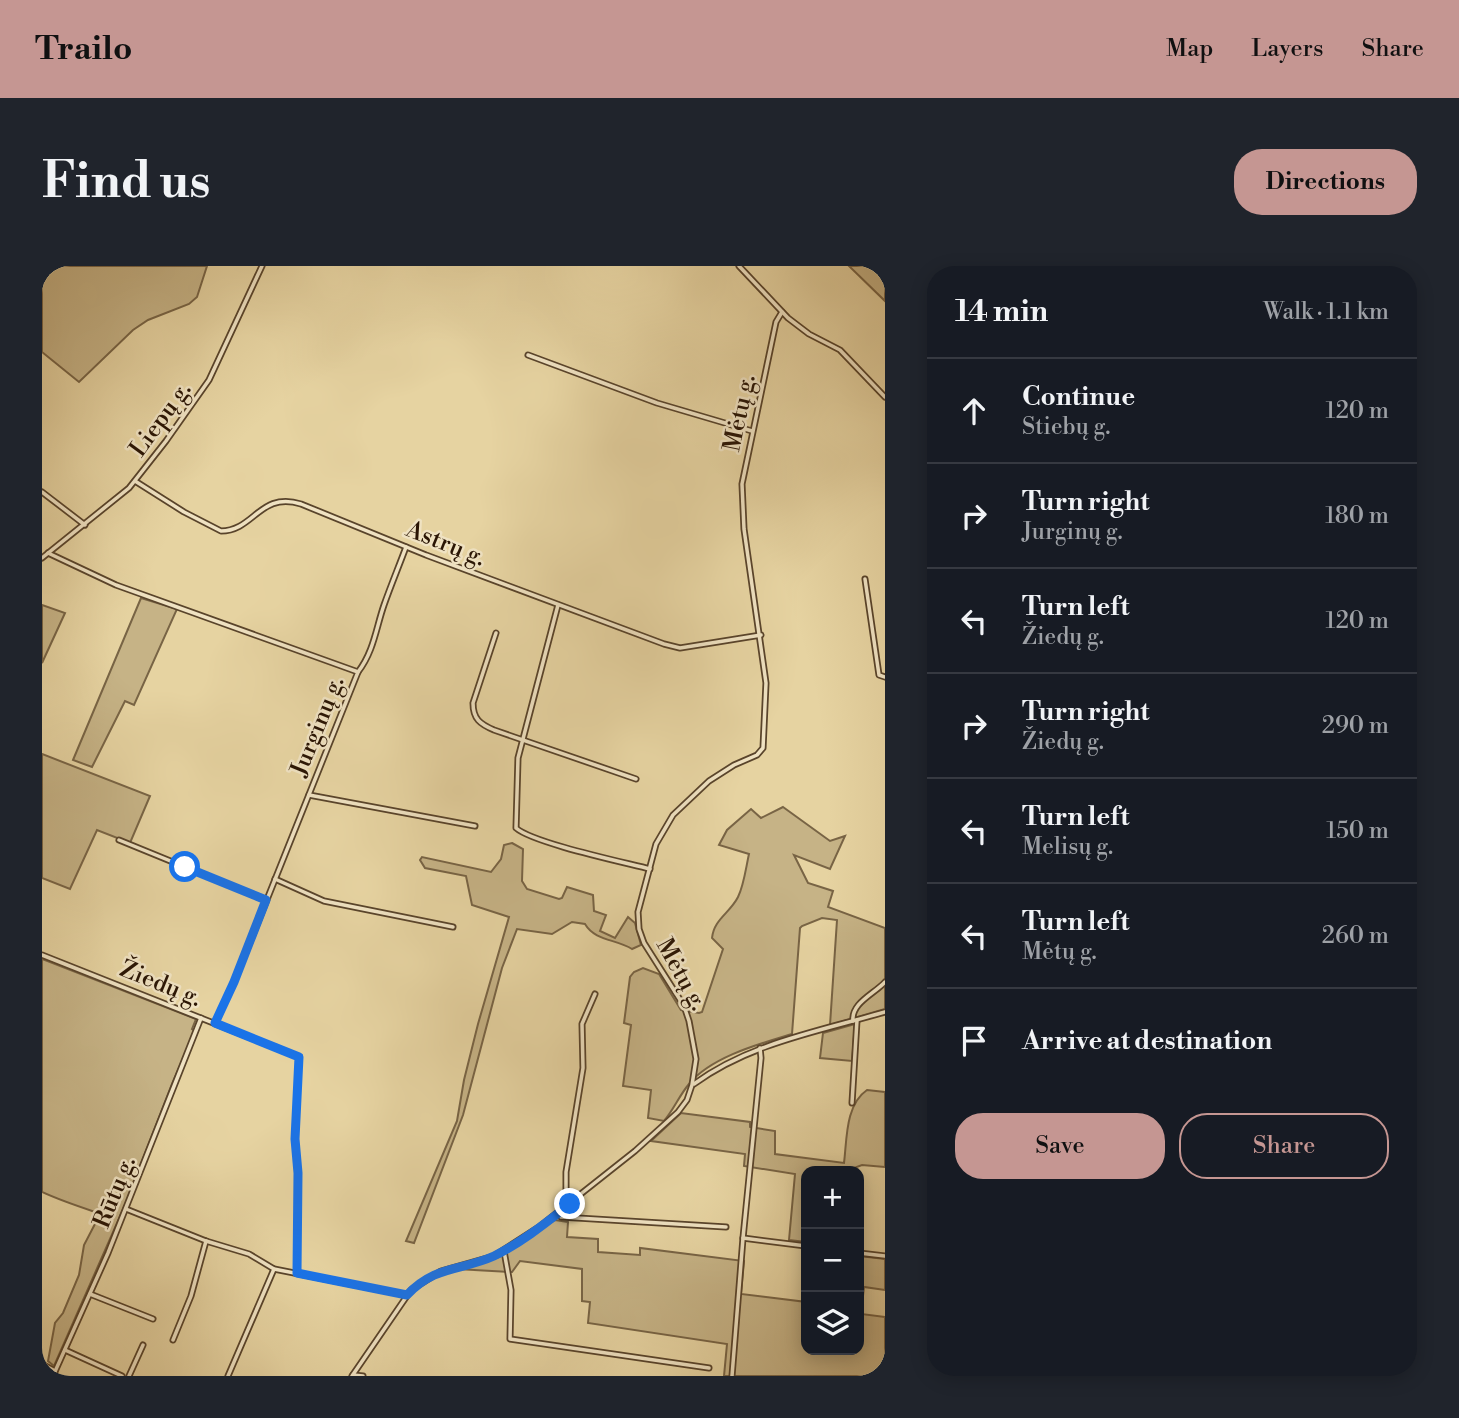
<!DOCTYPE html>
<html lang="en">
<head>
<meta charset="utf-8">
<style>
	:root { --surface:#171b24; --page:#20242c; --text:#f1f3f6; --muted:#9ea1a6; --line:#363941; --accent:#c59692 }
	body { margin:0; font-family:"Libre Bodoni",serif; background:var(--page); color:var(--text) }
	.controls { position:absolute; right:21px; bottom:21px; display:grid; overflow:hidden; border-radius:14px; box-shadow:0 4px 18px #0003 }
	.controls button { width:63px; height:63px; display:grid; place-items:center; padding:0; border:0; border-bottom:2px solid var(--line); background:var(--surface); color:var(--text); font:35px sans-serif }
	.stop { position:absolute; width:21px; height:21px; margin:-16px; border:5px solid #1a73e8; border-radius:50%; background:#fff }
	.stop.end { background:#1a73e8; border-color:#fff; box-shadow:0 2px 7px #0008 }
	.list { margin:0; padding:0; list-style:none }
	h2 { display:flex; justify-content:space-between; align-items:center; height:91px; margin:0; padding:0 28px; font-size:30px }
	h2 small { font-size:23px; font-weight:400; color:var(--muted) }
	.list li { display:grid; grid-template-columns:46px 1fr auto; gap:21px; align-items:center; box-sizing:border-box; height:105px; padding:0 28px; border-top:2px solid var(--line) }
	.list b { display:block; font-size:26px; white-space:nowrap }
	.list p { margin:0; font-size:23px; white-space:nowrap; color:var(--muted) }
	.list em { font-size:23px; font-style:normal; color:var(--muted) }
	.actions { display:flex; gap:14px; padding:21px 28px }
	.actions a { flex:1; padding:16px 0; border:2px solid var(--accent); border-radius:28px; text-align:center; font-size:24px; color:var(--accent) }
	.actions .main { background:var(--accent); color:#111 }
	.icon { flex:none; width:38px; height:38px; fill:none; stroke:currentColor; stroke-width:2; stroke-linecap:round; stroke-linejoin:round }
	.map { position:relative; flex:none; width:843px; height:1110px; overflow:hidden; border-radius:28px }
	header { display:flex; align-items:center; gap:42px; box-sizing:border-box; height:98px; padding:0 35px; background:var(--accent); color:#111 }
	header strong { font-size:33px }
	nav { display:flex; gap:38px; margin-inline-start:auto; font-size:24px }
	.intro { display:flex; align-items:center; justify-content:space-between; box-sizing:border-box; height:168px; padding:0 42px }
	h1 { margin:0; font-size:49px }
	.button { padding:18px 32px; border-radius:28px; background:var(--accent); color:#111; font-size:24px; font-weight:700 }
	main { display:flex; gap:42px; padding:0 42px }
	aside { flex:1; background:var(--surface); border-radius:28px; box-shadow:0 4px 18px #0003 }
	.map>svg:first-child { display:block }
	.green { fill:#c6b386; stroke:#786445; stroke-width:2 }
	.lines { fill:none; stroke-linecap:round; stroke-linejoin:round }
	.minor-casing { stroke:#59442b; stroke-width:7 }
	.minor { stroke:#efe2c2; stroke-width:3.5 }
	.route { stroke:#1a73e8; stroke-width:9 }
	.labels { text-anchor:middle; stroke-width:5; stroke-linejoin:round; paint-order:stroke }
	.street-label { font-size:24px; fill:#2a1504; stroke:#efe2c2 }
</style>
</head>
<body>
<header>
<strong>Trailo</strong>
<nav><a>Map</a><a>Layers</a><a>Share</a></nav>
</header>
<div class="intro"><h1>Find us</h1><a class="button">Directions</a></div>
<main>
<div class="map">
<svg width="843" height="1110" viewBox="0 0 843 1110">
	<rect width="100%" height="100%" fill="#e6d3a1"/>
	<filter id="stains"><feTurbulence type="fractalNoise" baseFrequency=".00286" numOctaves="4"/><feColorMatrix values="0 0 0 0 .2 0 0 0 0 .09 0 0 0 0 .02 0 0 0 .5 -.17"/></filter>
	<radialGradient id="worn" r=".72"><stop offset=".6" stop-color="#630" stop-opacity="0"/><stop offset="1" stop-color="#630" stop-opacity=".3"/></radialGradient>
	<!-- green -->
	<g class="green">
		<polygon points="0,0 165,0 155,31 147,38 106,54 91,64 37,116 0,86"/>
		<polygon points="807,0 843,0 843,35"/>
		<polygon points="99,332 135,343 92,439 83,435 50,501 31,494"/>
		<polygon points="0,339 23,347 0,397"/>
		<polygon points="0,488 108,530 88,577 55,564 28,623 0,612"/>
		<path d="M741,541L788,575L803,570L788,603L752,589L766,617L791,625L786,641L843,662V743L788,759L795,654L780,652L760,660L758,662L750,768C717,778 669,791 647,818C637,830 632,843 622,855L606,852L609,824L581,820L589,759L582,757L588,711L592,706L601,702L617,708L639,744L657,747L660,746L681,683L670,672C672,653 688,647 696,631C702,619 704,601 707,588L677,579L685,564L709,543L719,552Z"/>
		<path d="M470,577L481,583L480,615L485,623L517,633L520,632L525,621L551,629L552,645L564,649L558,665L573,672L586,651L593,657L599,679L590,683C574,673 553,675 543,658L530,656L510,668L475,663L460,702L421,849L372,977L364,975L415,855L422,814L436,758L467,651L430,639L424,610L383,602L378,594L380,591L449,606L459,593L462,579Z"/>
		<path d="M0,693L154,753L150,763L153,765L130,818L83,939L12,1100L6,1095L13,1057L21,1047L37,1009L42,979L54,956L53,946C35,940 17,934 0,926Z"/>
		<polygon points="813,758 810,795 778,792 781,767"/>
		<path d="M825,824L843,826V901L820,899L804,905H764V976L747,974L753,908L702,900L703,888L609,875L639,847L708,856V861L733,865V888L802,897C805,874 803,839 825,824Z"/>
		<polygon points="513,954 526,956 525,971 556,973 556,986 598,989 598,982 702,995 699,1028 764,1036 764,1084 817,1084 817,990 843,993 843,1024 822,1021 819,1048 843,1051 843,1110 682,1110 685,1078 546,1057 548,1036 540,1035 540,1003 478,995 470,1006 414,1003 457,991"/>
	</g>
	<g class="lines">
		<!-- minor casing -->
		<g class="minor-casing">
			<g id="minor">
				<polyline points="697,0 746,52 767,68 798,84 843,131"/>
				<polyline points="486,89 615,137 710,165"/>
				<path d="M93,215L142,246L179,265C212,265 218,225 259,238L384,289L622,378L638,382L719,369"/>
				<polyline points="0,226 43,259"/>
				<polyline points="6,287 74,319 316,406 192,716 173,757"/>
				<polyline points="0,292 87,222 124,175 167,114 220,0"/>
				<polyline points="823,313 837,409 843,411"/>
				<path d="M516,339L476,492L474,562C491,577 581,596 608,603"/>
				<path d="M454,367L431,437C431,453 438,458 452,464L594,513"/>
				<path d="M316,406C332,385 334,362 342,339C349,319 357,300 364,281"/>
				<polyline points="267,529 433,560"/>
				<polyline points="77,574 224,634"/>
				<polyline points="233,613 282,635 411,661"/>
				<polyline points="0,689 257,791 253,873 256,907 255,1007"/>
				<path d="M811,755C809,737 832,728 843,716"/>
				<path d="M652,818C708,777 778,765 843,746"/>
				<polyline points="810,837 815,754"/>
				<polyline points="528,938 524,930 524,906 541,802 540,758 553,728"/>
				<polyline points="84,943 164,975 207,988 232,1003 364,1029"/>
				<polyline points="515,948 519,951 684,961"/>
				<polyline points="701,972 764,980"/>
				<polyline points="462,985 469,1024 468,1073 667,1102"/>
				<polyline points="817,987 843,990"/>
				<polyline points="48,1028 111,1053"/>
				<polyline points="131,1074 149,1030 164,975"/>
				<polyline points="23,1084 80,1110"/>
				<polyline points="0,1098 13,1105"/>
				<polyline points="311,1109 321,1110"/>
				<polyline points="11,1110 66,987 159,752"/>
				<polyline points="87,1110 101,1079"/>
				<polyline points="186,1110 232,1003"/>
				<polyline points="310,1110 369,1024 399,1005 452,990 497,961 593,885 636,846 645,834 650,819 654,793 647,755 642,740 602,677 597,663 596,646 614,578 631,549 667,515 692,499 715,489 721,482 724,417 702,263 700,218 734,56 740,46"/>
				<polyline points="690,1110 701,972 719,792 718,782"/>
			</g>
		</g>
		<!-- minor -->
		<use href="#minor" class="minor"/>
	</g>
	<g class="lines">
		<!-- route -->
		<path class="route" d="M143,601L224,634L192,716L173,757L257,791L253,873L256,907L255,1007L365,1029C393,999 419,1005 452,990C479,977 505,956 528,938"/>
	</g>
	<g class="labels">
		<!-- street labels -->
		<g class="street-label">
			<text transform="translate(697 147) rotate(-78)" y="8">Mėtų g.</text>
			<text transform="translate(118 153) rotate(-54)" y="8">Liepų g.</text>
			<text transform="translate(404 277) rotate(22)" y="8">Astrų g.</text>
			<text transform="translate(275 460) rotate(-68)" y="8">Jurginų g.</text>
			<text transform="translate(640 708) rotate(61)" y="8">Mėtų g.</text>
			<text transform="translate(119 717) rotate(22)" y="8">Žiedų g.</text>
			<text transform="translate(72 926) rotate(-68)" y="8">Rūtų g.</text>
		</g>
	</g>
	<rect width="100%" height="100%" filter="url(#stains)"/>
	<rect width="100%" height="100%" fill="url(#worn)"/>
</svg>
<div class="controls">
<button>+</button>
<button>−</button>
<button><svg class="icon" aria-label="layers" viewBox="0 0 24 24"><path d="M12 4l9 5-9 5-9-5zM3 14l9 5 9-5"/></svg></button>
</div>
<div class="stop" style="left:143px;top:601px"></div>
<div class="stop end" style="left:528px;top:938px"></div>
</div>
<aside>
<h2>14 min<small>Walk · 1.1 km</small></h2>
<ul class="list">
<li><svg class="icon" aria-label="ahead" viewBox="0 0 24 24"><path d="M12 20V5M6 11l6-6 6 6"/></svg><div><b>Continue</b><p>Stiebų g.</p></div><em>120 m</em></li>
<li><svg class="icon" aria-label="right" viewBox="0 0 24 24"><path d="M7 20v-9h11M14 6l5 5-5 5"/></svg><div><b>Turn right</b><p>Jurginų g.</p></div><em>180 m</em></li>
<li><svg class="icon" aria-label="left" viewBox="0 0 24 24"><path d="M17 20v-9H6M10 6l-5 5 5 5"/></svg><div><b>Turn left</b><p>Žiedų g.</p></div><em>120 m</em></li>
<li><svg class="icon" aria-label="right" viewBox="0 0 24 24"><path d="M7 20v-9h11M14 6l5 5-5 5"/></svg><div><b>Turn right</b><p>Žiedų g.</p></div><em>290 m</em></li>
<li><svg class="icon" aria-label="left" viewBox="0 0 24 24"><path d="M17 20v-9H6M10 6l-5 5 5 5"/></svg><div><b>Turn left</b><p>Melisų g.</p></div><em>150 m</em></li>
<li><svg class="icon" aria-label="left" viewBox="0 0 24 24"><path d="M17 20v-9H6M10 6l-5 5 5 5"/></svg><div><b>Turn left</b><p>Mėtų g.</p></div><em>260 m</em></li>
<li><svg class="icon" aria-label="arrive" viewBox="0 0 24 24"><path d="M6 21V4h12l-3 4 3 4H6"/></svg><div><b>Arrive at destination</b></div></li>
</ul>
<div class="actions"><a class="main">Save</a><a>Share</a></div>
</aside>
</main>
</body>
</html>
